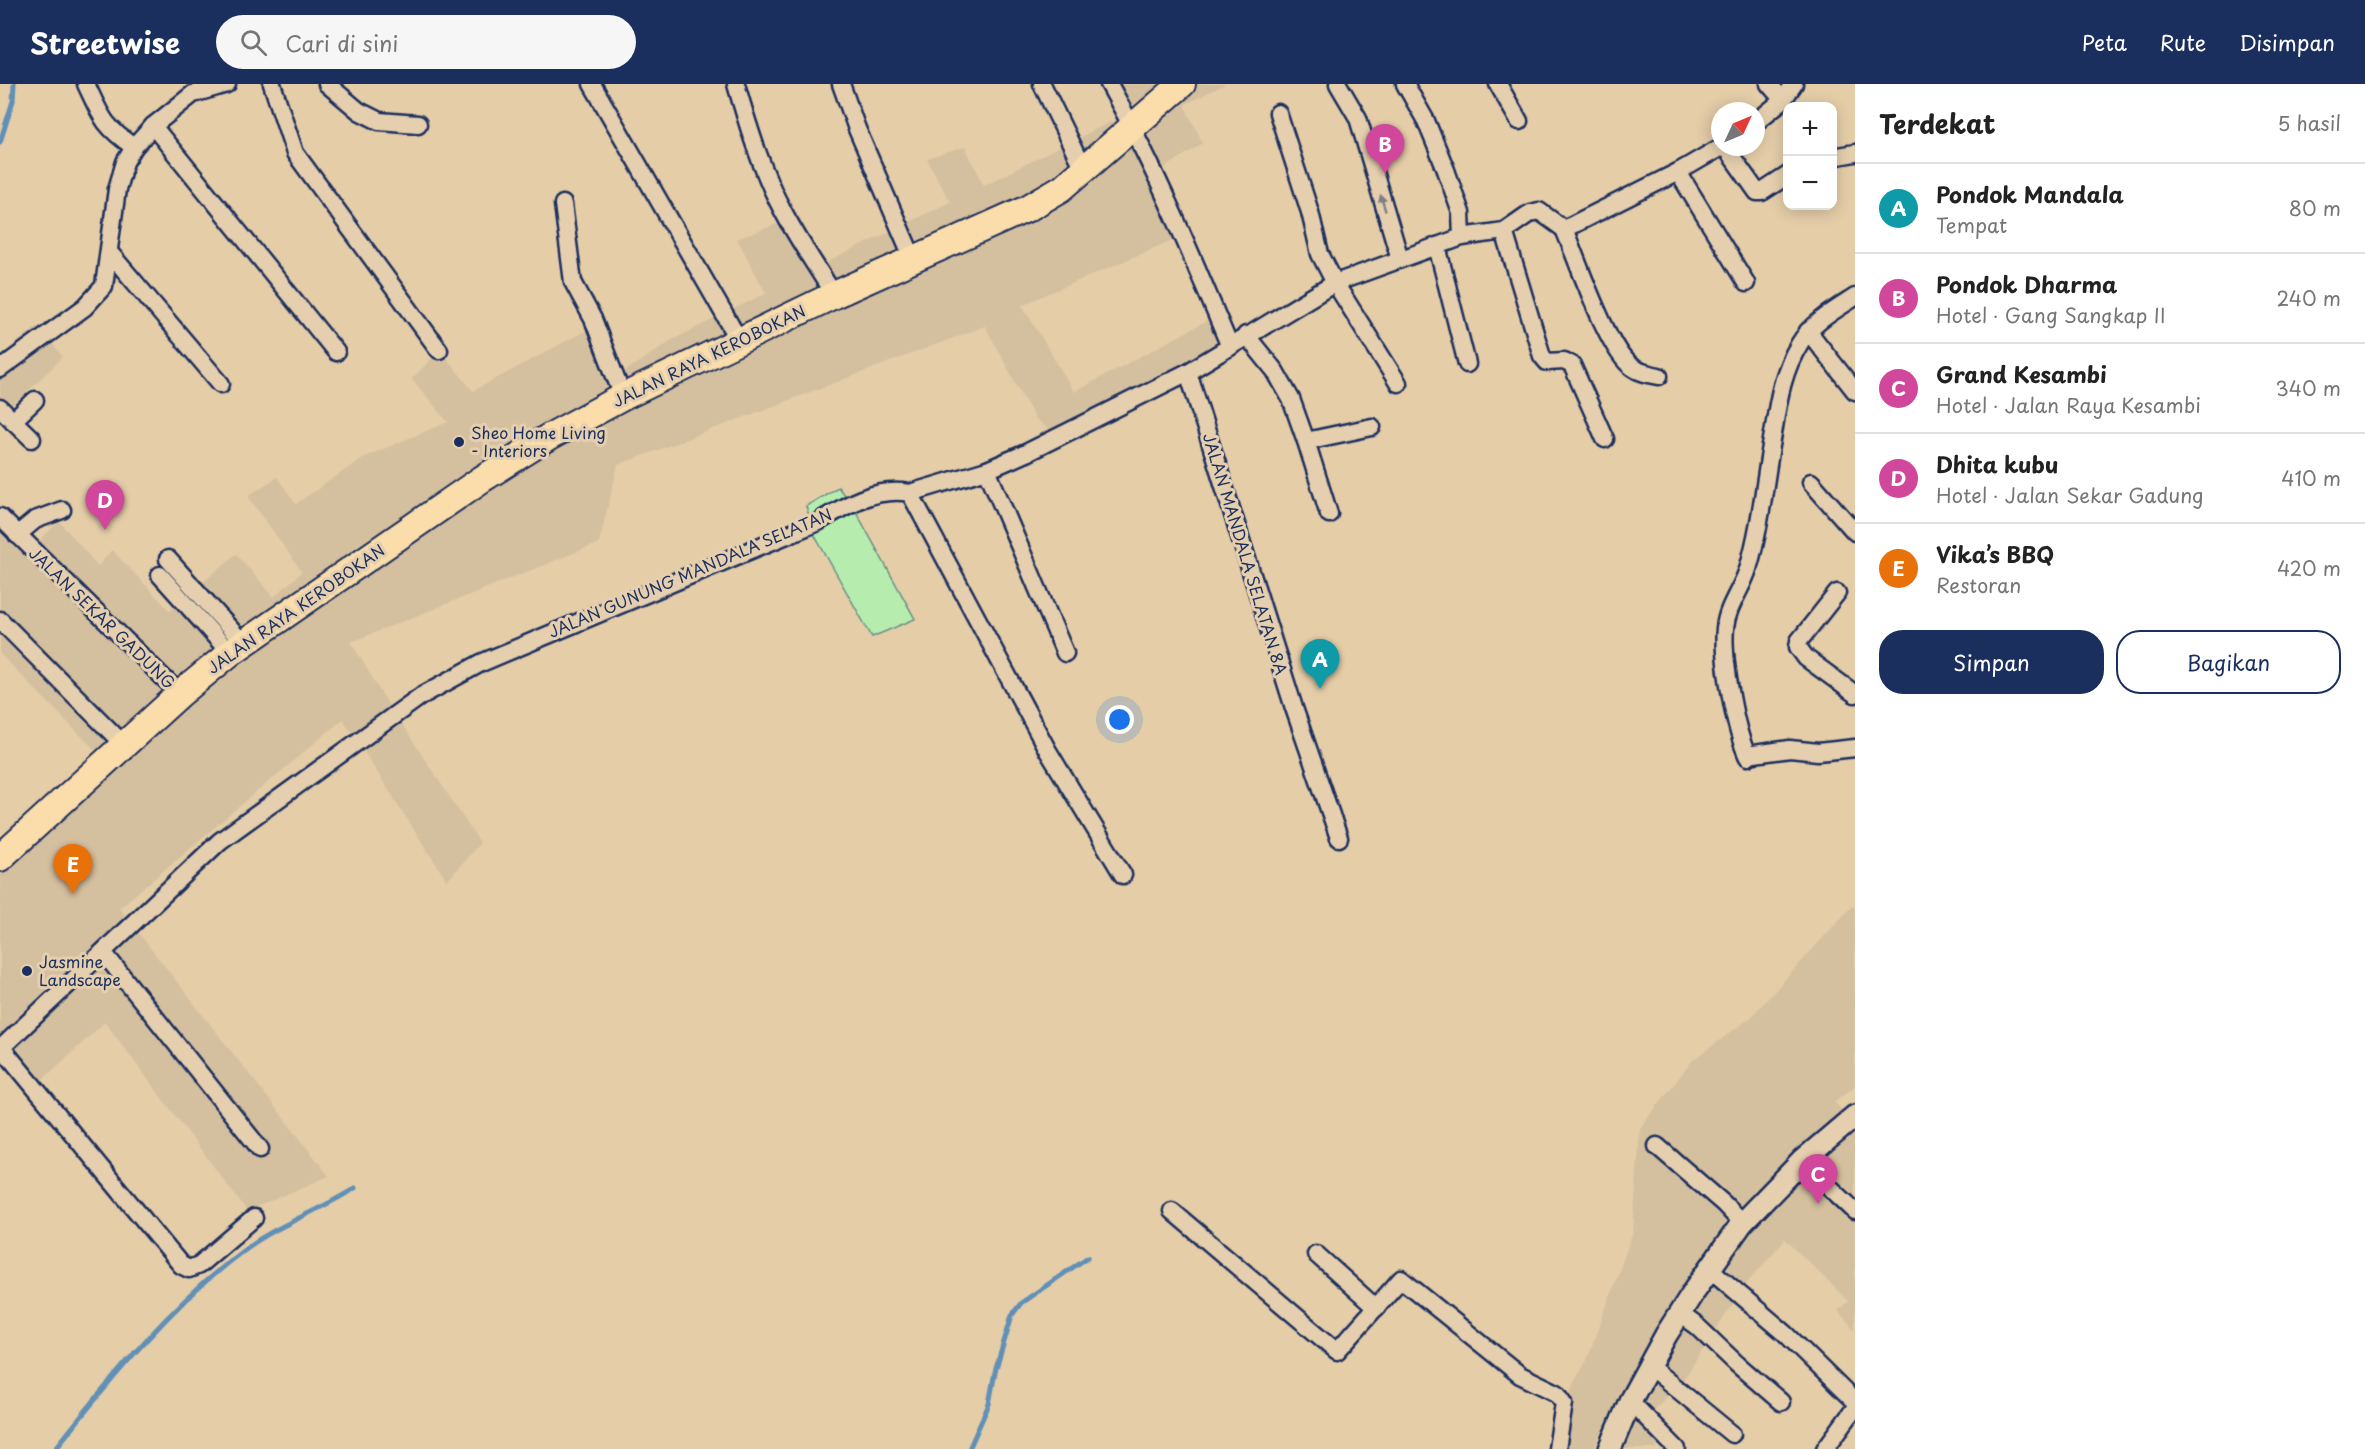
<!DOCTYPE html>
<html lang="id">
<head>
<meta charset="utf-8">
<style>
	:root { --surface:#fff; --page:#f6f6f6; --text:#222; --muted:#767676; --line:#e0e0e0; --accent:#1b2f5e }
	body { margin:0; font-family:"Playpen Sans",sans-serif; background:var(--page); color:var(--text) }
	.controls { position:absolute; right:18px; top:18px; display:grid; overflow:hidden; border-radius:12px; box-shadow:0 3px 15px #0003 }
	.controls button { width:54px; height:54px; display:grid; place-items:center; padding:0; border:0; border-bottom:2px solid var(--line); background:var(--surface); color:var(--text); font:30px sans-serif }
	.compass { position:absolute; left:1711px; top:18px; width:54px; height:54px; border-radius:50%; background:var(--surface); box-shadow:0 3px 15px #0003; rotate:46deg }
	.you { position:absolute; left:1120px; top:636px; width:21px; height:21px; margin:-15px; border:4px solid #fff; border-radius:50%; background:#1a73e8; box-shadow:0 0 0 9px #1a73e833 }
	.badge { display:grid; place-items:center; width:39px; height:39px; border-radius:50%; background:var(--accent); color:#fff; font-size:20px; font-weight:700 }
	.pin { position:absolute; translate:-50% -50px; filter:drop-shadow(0 2px 3px #0008) }
	.pin::after { content:''; position:absolute; top:32px; width:21px; height:18px; background:inherit; clip-path:polygon(0 0,100% 0,50% 100%) }
	.list { margin:0; padding:0; list-style:none }
	h2 { display:flex; justify-content:space-between; align-items:center; height:78px; margin:0; padding:0 24px; font-size:26px }
	h2 small { font-size:20px; font-weight:400; color:var(--muted) }
	.list li { display:grid; grid-template-columns:39px 1fr auto; gap:18px; align-items:center; box-sizing:border-box; height:90px; padding:0 24px; border-top:2px solid var(--line) }
	.list b { display:block; font-size:22px; white-space:nowrap }
	.list p { margin:0; font-size:20px; white-space:nowrap; color:var(--muted) }
	.list em { font-size:20px; font-style:normal; color:var(--muted) }
	.actions { display:flex; gap:12px; padding:18px 24px }
	.actions a { flex:1; padding:14px 0; border:2px solid var(--accent); border-radius:24px; text-align:center; font-size:21px; color:var(--accent) }
	.actions .main { background:var(--accent); color:#fff }
	.icon { flex:none; width:33px; height:33px; fill:none; stroke:currentColor; stroke-width:2; stroke-linecap:round; stroke-linejoin:round }
	.map { position:relative; flex:none; width:1855px; height:1365px; overflow:hidden }
	header { display:flex; align-items:center; gap:36px; box-sizing:border-box; height:84px; padding:0 30px; background:var(--accent); color:#fff }
	header strong { font-size:28px }
	nav { display:flex; gap:33px; margin-inline-start:auto; font-size:21px }
	.search { width:420px; height:54px; background:var(--page); display:flex; align-items:center; gap:15px; box-sizing:border-box; padding:0 21px; border-radius:33px; color:var(--muted); font-size:22px }
	main { display:flex }
	aside { flex:1; background:var(--surface) }
	.map>svg:first-child { display:block }
	.built { fill:#d4bf9f }
	.green { fill:#b6edaf; stroke:#688e86; stroke-width:1.5 }
	.lines { fill:none; stroke-linecap:round; stroke-linejoin:round }
	.stream { stroke:#6190b7; stroke-width:5 }
	.minor-casing { stroke:#1b2f5e; stroke-width:21 }
	.tertiary-casing { stroke:#1b2f5e; stroke-width:26 }
	.primary-casing { stroke:#1b2f5e; stroke-width:30 }
	.minor { stroke:#e5cfae; stroke-width:16 }
	.tertiary { stroke:#e5cfae; stroke-width:21 }
	.primary { stroke:#fbddab; stroke-width:26 }
	.oneway { fill:#807f86 }
	.poi-dot { fill:#1b2f5e; stroke:#e5cfae; stroke-width:2 }
	.labels { text-anchor:middle; stroke-width:6; stroke-linejoin:round; paint-order:stroke }
	.street-label { font-size:16px; fill:#1b2f5e; stroke:#e5cfae }
	.poi-label { font-size:16px; fill:#1b2f5e; stroke:#e5cfae; text-anchor:start }
</style>
</head>
<body>
<header>
<strong>Streetwise</strong>
<div class="search"><svg class="icon" aria-label="search" viewBox="0 0 24 24"><circle cx="10" cy="10" r="6"/><path d="M15 15l6 6"/></svg>Cari di sini</div>
<nav><a>Peta</a><a>Rute</a><a>Disimpan</a></nav>
</header>
<main>
<div class="map">
<svg width="1855" height="1365" viewBox="0 0 1855 1365">
	<rect width="100%" height="100%" fill="#e5cda8"/>
	<filter id="ink" filterUnits="userSpaceOnUse"><feTurbulence type="fractalNoise" baseFrequency=".0167" numOctaves="2"/><feDisplacementMap in="SourceGraphic" scale="12" xChannelSelector="R" yChannelSelector="G"/><feConvolveMatrix kernelMatrix="1 2 1 2 8 2 1 2 1" color-interpolation-filters="sRGB"/></filter>
	<g filter="url(#ink)">
		<!-- built -->
		<g class="built">
			<polygon points="1109,0 1225,0 1184,21 1203,59 1148,95 1175,155 1022,221 1074,308 1209,236 1222,279 1174,292 1062,356 1035,335 985,242 618,381 599,459 351,558 383,612 480,759 447,797 343,635 119,824 329,1092 247,1127 105,938 41,997 0,953 0,762 103,674 0,570 0,429 33,464 59,437 98,482 112,466 170,527 236,470 274,513 302,488 248,412 277,393 296,420 364,373 448,338 412,295 440,266 473,307 589,245 615,294 672,256 766,209 737,155 799,132 824,180 950,118 927,75 965,63 984,101 1120,33"/>
			<polygon points="37,242 63,273 0,334 0,272"/>
			<polygon points="1852,822 1855,824 1855,1002 1834,1018 1855,1039 1855,1246 1838,1227 1848,1217 1785,1155 1746,1200 1681,1299 1648,1331 1669,1350 1655,1365 1619,1365 1600,1351 1594,1365 1559,1365 1563,1337 1574,1299 1587,1276 1633,1148 1640,1044 1692,977 1750,934"/>
		</g>
		<!-- green -->
		<polygon class="green" points="838,403 855,426 915,535 872,553 815,452 806,422"/>
		<g class="lines">
			<!-- stream -->
			<g class="stream">
				<polyline points="0,58 13,17 14,0"/>
				<path d="M55,1365C112,1294 170,1221 244,1166C278,1140 320,1127 355,1104"/>
				<polyline points="969,1365 989,1320 995,1288 1012,1231 1021,1219 1088,1173"/>
			</g>
			<!-- minor casing -->
			<g class="minor-casing">
				<g id="minor">
					<path d="M86,0C101,32 103,42 134,63"/>
					<polyline points="272,0 295,69 439,266"/>
					<polyline points="327,0 359,27 379,37 418,40"/>
					<polyline points="592,0 739,256"/>
					<path d="M736,0C748,42 762,88 783,127C798,156 817,183 834,211"/>
					<polyline points="841,0 857,45 914,177"/>
					<polyline points="1042,0 1081,81"/>
					<path d="M1109,0C1156,85 1193,174 1230,263"/>
					<polyline points="1338,0 1358,34 1400,175"/>
					<polyline points="1405,0 1426,37 1446,86 1461,129 1462,153"/>
					<polyline points="1498,0 1519,37"/>
					<polyline points="1769,0 1783,16"/>
					<polyline points="1278,29 1310,128 1320,170 1335,199 1398,299"/>
					<polyline points="1756,38 1783,16 1794,0"/>
					<polyline points="153,42 336,268"/>
					<polyline points="1832,73 1855,69"/>
					<polyline points="1678,88 1746,199"/>
					<polyline points="563,120 573,198 593,235 623,313"/>
					<path d="M1564,145C1577,175 1608,267 1632,283C1640,289 1649,290 1659,292"/>
					<polyline points="1504,147 1542,272 1547,278 1564,277 1572,281 1605,355"/>
					<polyline points="1437,162 1467,280"/>
					<polyline points="109,168 221,300"/>
					<polyline points="1808,247 1855,307"/>
					<polyline points="1246,251 1275,287 1291,315 1306,357 1372,343"/>
					<polyline points="0,285 85,223 104,202 117,105 125,78 134,63 153,42 193,10 227,0"/>
					<polyline points="1188,288 1294,624 1339,754"/>
					<polyline points="0,324 32,355"/>
					<polyline points="13,337 35,316"/>
					<polyline points="1306,357 1329,430"/>
					<polyline points="987,386 1065,569"/>
					<polyline points="1811,398 1855,448"/>
					<polyline points="910,409 1048,667 1123,791"/>
					<polyline points="0,433 180,610"/>
					<polyline points="17,451 35,436 62,426"/>
					<polyline points="168,475 243,559"/>
					<polyline points="160,491 230,569"/>
					<polyline points="1837,509 1799,557 1798,563 1806,574 1855,610"/>
					<polyline points="0,536 124,661"/>
					<polyline points="1747,671 1790,665 1818,668 1855,664"/>
					<path d="M1748,673C1735,647 1722,573 1725,544C1727,522 1742,505 1748,485C1761,441 1765,395 1773,350C1778,318 1782,288 1800,259C1812,239 1835,226 1855,213"/>
					<polyline points="103,868 260,1065"/>
					<polyline points="2,964 181,1181 189,1185 199,1181 254,1134"/>
					<path d="M0,965L220,757L421,612L481,579L818,438C846,421 875,403 910,409L987,386L1026,369L1188,288L1335,199L1462,153L1504,147L1530,129L1539,127L1564,145L1678,88L1721,63L1728,67L1757,108H1762L1788,91"/>
					<polyline points="1657,1062 1724,1120 1742,1139"/>
					<polyline points="1802,1077 1855,1127"/>
					<polyline points="1172,1127 1337,1267 1401,1195 1520,1291 1557,1309 1564,1319 1557,1365"/>
					<polyline points="1316,1170 1376,1224"/>
					<polyline points="1710,1185 1785,1249 1855,1318"/>
					<polyline points="1679,1229 1697,1242 1737,1280 1781,1318"/>
					<polyline points="1649,1282 1732,1350"/>
					<polyline points="1630,1317 1677,1365"/>
					<polyline points="1825,1365 1855,1324"/>
				</g>
			</g>
			<!-- tertiary casing -->
			<g class="tertiary-casing">
				<polyline id="tertiary" points="1610,1365 1630,1317 1666,1251 1694,1207 1742,1139 1802,1077 1855,1032"/>
			</g>
			<!-- primary casing -->
			<g class="primary-casing">
				<polyline id="primary" points="0,774 180,610 230,569 482,395 549,353 623,313 834,211 1028,124 1062,104 1182,0"/>
			</g>
			<!-- minor -->
			<use href="#minor" class="minor"/>
			<!-- tertiary -->
			<use href="#tertiary" class="tertiary"/>
			<!-- primary -->
			<use href="#primary" class="primary"/>
		</g>
		<!-- one-way arrows -->
		<defs><path id="oneway-solid" d="M-6-.8H1V-3.2L6.5 0L1 3.2V.8H-6Z" transform="scale(1.5)"/></defs>
		<use class="oneway" href="#oneway-solid" transform="translate(1383 119) rotate(-107)"/>
	</g>
	<!-- markers -->
	<g class="poi-dot">
		<circle cx="459" cy="358" r="6"/>
		<circle cx="27" cy="887" r="6"/>
	</g>
	<g class="labels">
		<!-- street labels -->
		<g class="street-label">
			<text transform="translate(709 272) rotate(-26)" y="6">JALAN RAYA KEROBOKAN</text>
			<text transform="translate(1245 470) rotate(73)" y="6">JALAN MANDALA SELATAN 8A</text>
			<text transform="translate(690 489) rotate(-23)" y="6">JALAN GUNUNG MANDALA SELATAN</text>
			<text transform="translate(296 525) rotate(-35)" y="6">JALAN RAYA KEROBOKAN</text>
			<text transform="translate(102 534) rotate(44)" y="6">JALAN SEKAR GADUNG</text>
		</g>
		<!-- poi labels -->
		<g class="poi-label">
			<text x="471" y="355">Sheo Home Living<tspan x="471" dy="18">- Interiors</tspan></text>
			<text x="39" y="884">Jasmine<tspan x="39" dy="18">Landscape</tspan></text>
		</g>
	</g>
</svg>
<div class="controls">
<button>+</button>
<button>−</button>
</div>
<svg class="compass" viewBox="-18 -18 36 36"><path d="M0-13l5 13h-10z" fill="#e53935"/><path d="M0 13l5-13h-10z" fill="#767676"/></svg>
<div class="you"></div>
<div class="pin badge" style="left:1320px;top:605px;background:#0f9aa8">A</div>
<div class="pin badge" style="left:1385px;top:90px;background:#d1479c">B</div>
<div class="pin badge" style="left:1818px;top:1120px;background:#d1479c">C</div>
<div class="pin badge" style="left:105px;top:446px;background:#d1479c">D</div>
<div class="pin badge" style="left:73px;top:810px;background:#e8710a">E</div>
</div>
<aside>
<h2>Terdekat<small>5 hasil</small></h2>
<ul class="list">
<li><span class="badge" style="background:#0f9aa8">A</span><div><b>Pondok Mandala</b><p>Tempat</p></div><em>80 m</em></li>
<li><span class="badge" style="background:#d1479c">B</span><div><b>Pondok Dharma</b><p>Hotel · Gang Sangkap II</p></div><em>240 m</em></li>
<li><span class="badge" style="background:#d1479c">C</span><div><b>Grand Kesambi</b><p>Hotel · Jalan Raya Kesambi</p></div><em>340 m</em></li>
<li><span class="badge" style="background:#d1479c">D</span><div><b>Dhita kubu</b><p>Hotel · Jalan Sekar Gadung</p></div><em>410 m</em></li>
<li><span class="badge" style="background:#e8710a">E</span><div><b>Vika’s BBQ</b><p>Restoran</p></div><em>420 m</em></li>
</ul>
<div class="actions"><a class="main">Simpan</a><a>Bagikan</a></div>
</aside>
</main>
</body>
</html>
